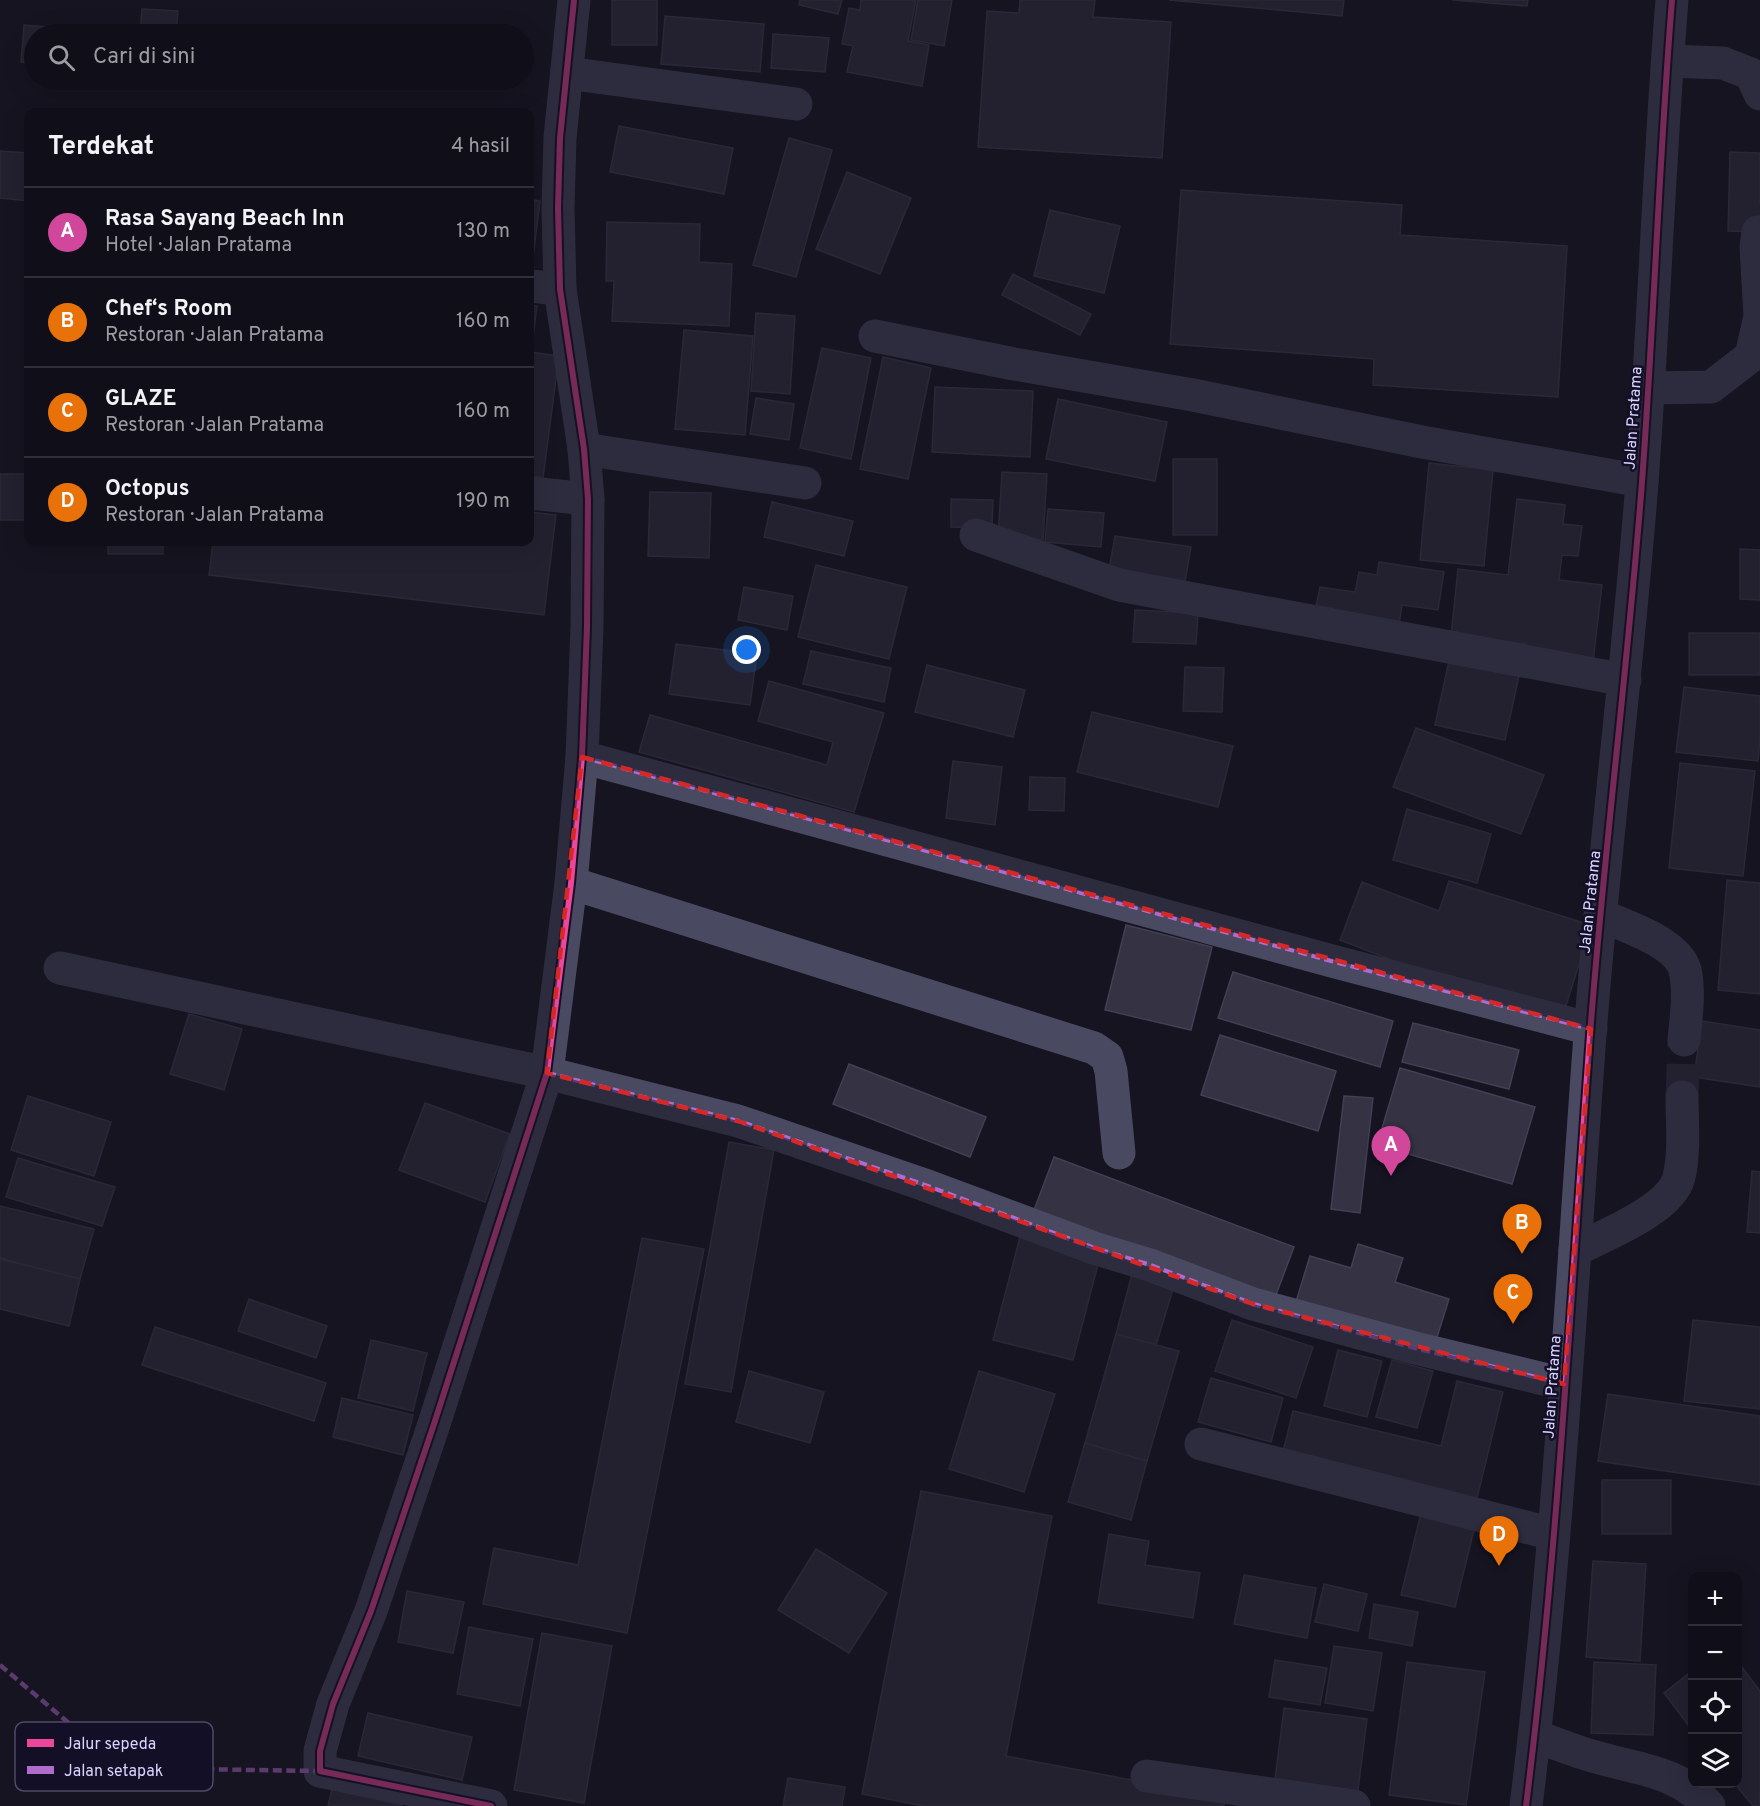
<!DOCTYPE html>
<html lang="id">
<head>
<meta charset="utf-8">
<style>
	:root { --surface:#100f19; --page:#191822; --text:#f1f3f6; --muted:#9c9ca2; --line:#302f38; --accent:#9591b1 }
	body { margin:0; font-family:Overpass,sans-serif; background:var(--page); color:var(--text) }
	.controls { position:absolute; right:18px; bottom:18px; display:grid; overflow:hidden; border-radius:12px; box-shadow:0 6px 24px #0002 }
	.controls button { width:54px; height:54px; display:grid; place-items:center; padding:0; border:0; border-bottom:2px solid var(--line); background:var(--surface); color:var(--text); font:30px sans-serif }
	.you { position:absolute; left:747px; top:650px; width:21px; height:21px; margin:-15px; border:4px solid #fff; border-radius:50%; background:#1a73e8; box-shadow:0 0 0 9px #1a73e833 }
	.badge { display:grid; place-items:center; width:39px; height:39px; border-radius:50%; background:var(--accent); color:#fff; font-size:20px; font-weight:700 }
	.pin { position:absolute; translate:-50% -50px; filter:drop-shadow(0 2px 3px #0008) }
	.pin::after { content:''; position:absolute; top:32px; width:21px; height:18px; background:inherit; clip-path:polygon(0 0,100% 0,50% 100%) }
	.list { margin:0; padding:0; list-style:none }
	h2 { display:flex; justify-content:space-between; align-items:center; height:78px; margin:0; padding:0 24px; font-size:26px }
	h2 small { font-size:20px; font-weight:400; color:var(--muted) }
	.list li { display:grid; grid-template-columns:39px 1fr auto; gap:18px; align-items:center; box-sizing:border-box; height:90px; padding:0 24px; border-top:2px solid var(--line) }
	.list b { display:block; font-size:22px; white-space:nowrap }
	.list p { margin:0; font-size:20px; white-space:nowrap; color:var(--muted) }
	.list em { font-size:20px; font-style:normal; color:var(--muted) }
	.icon { flex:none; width:33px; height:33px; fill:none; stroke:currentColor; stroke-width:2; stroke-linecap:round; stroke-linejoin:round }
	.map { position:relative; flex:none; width:1760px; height:1806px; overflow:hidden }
	.search { position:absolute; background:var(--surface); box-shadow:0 6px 24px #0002; left:24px; top:24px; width:510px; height:66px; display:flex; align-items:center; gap:15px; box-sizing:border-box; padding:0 21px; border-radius:33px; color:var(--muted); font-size:22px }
	.panel { position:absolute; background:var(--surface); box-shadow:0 6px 24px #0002; left:24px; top:108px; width:510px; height:438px; border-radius:12px }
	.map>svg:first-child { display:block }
	.building { fill:#343243; stroke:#433f54; stroke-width:1.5 }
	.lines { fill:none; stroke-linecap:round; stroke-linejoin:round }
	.minor-tunnel { stroke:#333142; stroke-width:33; stroke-dasharray:33 16; stroke-linecap:butt }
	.minor { stroke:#4a4962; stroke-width:33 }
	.quiet { stroke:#b06ccc; stroke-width:4.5; stroke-dasharray:9 4.5; stroke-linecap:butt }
	.cycleway-casing { stroke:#130f26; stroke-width:10 }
	.cycleway { stroke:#ed469a; stroke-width:6 }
	.marked { fill:none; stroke:#d62828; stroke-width:4.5; stroke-dasharray:12 8; stroke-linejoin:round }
	.labels { text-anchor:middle; stroke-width:5; stroke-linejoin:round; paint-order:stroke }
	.street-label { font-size:16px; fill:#d9d4ff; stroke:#130f26 }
	.key { fill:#130f26; stroke:#4e4a67; stroke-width:1.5 }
	.key-label { font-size:16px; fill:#d9d4ff }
</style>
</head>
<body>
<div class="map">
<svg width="1760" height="1806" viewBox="0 0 1760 1806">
	<rect width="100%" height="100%" fill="#161421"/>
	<!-- building -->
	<g class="building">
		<rect x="612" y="0" width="45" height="45"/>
		<polygon points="800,0 842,0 838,14 799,5"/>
		<polygon points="861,0 916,0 908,41 929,45 922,86 847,72 853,46 842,44 849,8 860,10"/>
		<polygon points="918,0 952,0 944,46 911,40"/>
		<polygon points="1020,0 1095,0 1093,17 1171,22 1162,158 978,147 987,11 1019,13"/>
		<polygon points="1169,0 1344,0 1342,16"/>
		<polygon points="1452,0 1528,0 1527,6"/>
		<polygon points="142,9 178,11 176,34 34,34 34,63 21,62 24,25 140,34"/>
		<polygon points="665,16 764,24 760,72 661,64"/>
		<polygon points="773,34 829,38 825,72 771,68"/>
		<polygon points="619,126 733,148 724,194 610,172"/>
		<polygon points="789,138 832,150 796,277 753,265"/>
		<polygon points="0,151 28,153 28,201 0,198"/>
		<polygon points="1730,152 1760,153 1760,232 1728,231"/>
		<polygon points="847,172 911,198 880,274 816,249"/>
		<polygon points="1181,190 1402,205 1400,235 1567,246 1558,397 1373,385 1374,359 1170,344"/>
		<polygon points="530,199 540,201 530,281"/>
		<polygon points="1050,210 1120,226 1104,293 1034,276"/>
		<polygon points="607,222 700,224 699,262 732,264 729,326 612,321 614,281 606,281"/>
		<polygon points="1013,274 1091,314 1080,335 1002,295"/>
		<polygon points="530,305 537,306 531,352 559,356 543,478 530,476"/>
		<polygon points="756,313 795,316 790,394 751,391"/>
		<polygon points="684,330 753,336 745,435 675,429"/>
		<polygon points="822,348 871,358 851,459 800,448"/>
		<polygon points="883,357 931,368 908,479 860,469"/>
		<polygon points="935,387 1033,391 1030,457 932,452"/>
		<polygon points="756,398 794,404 789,440 750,434"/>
		<polygon points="1058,399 1167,422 1155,481 1046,459"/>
		<rect x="1173" y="459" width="44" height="76"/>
		<polygon points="1429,463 1493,470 1484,566 1420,560"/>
		<polygon points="1002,472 1047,474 1043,540 998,538"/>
		<rect x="0" y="474" width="28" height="46"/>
		<polygon points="650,492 711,493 709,558 648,556"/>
		<polygon points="951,499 993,500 992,528 951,527"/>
		<polygon points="1517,499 1565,505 1563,524 1582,526 1578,556 1562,555 1559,580 1602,585 1593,662 1525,653 1526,644 1451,635 1458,569 1508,575"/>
		<polygon points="772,502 853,521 844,556 764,537"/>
		<polygon points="1048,509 1104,513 1101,547 1045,542"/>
		<polygon points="530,512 556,515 544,615 209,575 213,542 530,542"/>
		<polygon points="1115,536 1191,547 1185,582 1109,570"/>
		<rect x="108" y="542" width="55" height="12"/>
		<polygon points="1740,549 1760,550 1760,600 1740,599"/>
		<polygon points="1379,562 1444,572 1438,610 1402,605 1399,625 1332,615 1333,608 1316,606 1320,587 1355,592 1359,572 1377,575"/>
		<polygon points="816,565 907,587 889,659 798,637"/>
		<polygon points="744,587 793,596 787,630 738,620"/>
		<polygon points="1135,610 1198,613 1196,644 1133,642"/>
		<rect x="1689" y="633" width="71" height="42"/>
		<polygon points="676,644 757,654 750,705 669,694"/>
		<polygon points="811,651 891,668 884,702 803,684"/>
		<polygon points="1449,661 1519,676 1505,740 1435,725"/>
		<polygon points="927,665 1025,690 1013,737 915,712"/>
		<polygon points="1185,667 1224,668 1222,712 1183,711"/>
		<polygon points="769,681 884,713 854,812 639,752 650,715 827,765 833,742 758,721"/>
		<polygon points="1684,687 1760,696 1760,740 1758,761 1676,752"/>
		<polygon points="1092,712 1233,746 1218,807 1077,772"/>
		<polygon points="1416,728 1544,775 1521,834 1393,787"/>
		<polygon points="953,761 1002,767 995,825 946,818"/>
		<polygon points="1680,763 1755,771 1743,876 1669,868"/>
		<polygon points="1030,777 1065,778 1064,811 1029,810"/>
		<polygon points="1407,809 1491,834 1477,883 1393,860"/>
		<polygon points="1727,880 1760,883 1760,994 1718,990"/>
		<polygon points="1449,881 1591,925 1562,1019 1420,971 1340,940 1362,882 1439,911"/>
		<polygon points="1126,925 1212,947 1191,1030 1105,1010"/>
		<polygon points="1233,972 1393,1021 1380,1067 1218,1018"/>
		<polygon points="189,1014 242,1029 224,1090 170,1074"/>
		<polygon points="1702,1021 1760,1030 1760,1087 1694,1077"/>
		<polygon points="1413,1023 1519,1050 1509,1089 1402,1062"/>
		<polygon points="1220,1035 1336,1071 1318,1131 1201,1095"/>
		<polygon points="849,1064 986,1117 970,1157 833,1104"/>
		<polygon points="1400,1068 1535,1107 1512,1184 1377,1145"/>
		<polygon points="28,1096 111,1122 94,1176 11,1150"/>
		<polygon points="1344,1096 1373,1098 1360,1213 1331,1209"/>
		<polygon points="425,1103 510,1134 485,1202 399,1170"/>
		<polygon points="729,1142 774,1150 731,1392 685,1384"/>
		<polygon points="1054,1157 1294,1247 1274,1300 1034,1210"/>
		<polygon points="18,1158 115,1187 102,1226 6,1197"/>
		<polygon points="1752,1171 1760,1172 1760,1233 1747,1232"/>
		<polygon points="0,1206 94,1229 80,1279 0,1258"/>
		<polygon points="1020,1237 1100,1257 1073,1360 993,1340"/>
		<polygon points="642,1238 704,1249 627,1633 483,1604 494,1548 578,1565"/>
		<polygon points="1358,1244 1403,1258 1395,1282 1449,1299 1433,1350 1294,1308 1310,1256 1351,1268"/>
		<polygon points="0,1259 80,1279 69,1326 0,1309"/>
		<polygon points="1132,1274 1174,1286 1156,1345 1116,1334"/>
		<polygon points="249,1299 327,1326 316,1358 238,1331"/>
		<polygon points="1232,1320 1313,1347 1296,1398 1215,1371"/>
		<polygon points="1693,1320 1760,1327 1760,1409 1684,1401"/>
		<polygon points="155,1327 326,1383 314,1421 142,1365"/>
		<polygon points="1116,1334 1179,1351 1147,1461 1085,1443"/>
		<polygon points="371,1340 427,1353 413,1411 358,1398"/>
		<polygon points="1338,1350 1382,1361 1367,1417 1324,1406"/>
		<polygon points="1392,1360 1433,1371 1417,1428 1376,1417"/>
		<polygon points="749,1371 824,1392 810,1443 736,1422"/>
		<polygon points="979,1371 1055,1394 1024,1492 949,1469"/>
		<polygon points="1211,1378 1283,1398 1271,1442 1198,1422"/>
		<polygon points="1457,1381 1503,1392 1476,1502 1282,1456 1293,1411 1441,1446"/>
		<polygon points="1608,1394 1760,1416 1760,1485 1598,1461"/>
		<polygon points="342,1398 413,1415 403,1455 333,1437"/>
		<polygon points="1085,1443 1147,1461 1131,1520 1068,1502"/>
		<rect x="1602" y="1480" width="69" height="54"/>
		<polygon points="921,1491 1052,1516 1006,1756 1226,1798 1224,1806 923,1806 862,1794"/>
		<polygon points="1421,1513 1475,1526 1455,1607 1401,1595"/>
		<polygon points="1109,1534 1149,1541 1145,1565 1200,1573 1193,1618 1098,1603"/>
		<polygon points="816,1549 887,1593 849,1653 778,1610"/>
		<polygon points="1593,1561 1646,1564 1640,1661 1586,1657"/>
		<polygon points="1244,1575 1316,1588 1307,1638 1234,1624"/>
		<polygon points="1324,1584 1367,1594 1358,1631 1315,1622"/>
		<polygon points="407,1591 464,1602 453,1653 398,1642"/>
		<polygon points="1374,1604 1418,1612 1412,1646 1369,1638"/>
		<polygon points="469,1627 533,1639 520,1706 457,1694"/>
		<polygon points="542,1633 612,1646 584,1803 514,1790"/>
		<polygon points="1334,1646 1382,1653 1373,1711 1325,1703"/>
		<polygon points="1275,1660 1327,1668 1320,1705 1269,1697"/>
		<polygon points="1407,1662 1485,1672 1466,1805 1389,1795"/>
		<polygon points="1594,1662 1656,1665 1653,1735 1591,1733"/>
		<polygon points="1738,1662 1760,1691 1760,1806 1753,1806 1735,1784 1738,1784"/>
		<polygon points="1692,1671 1692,1730 1664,1693"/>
		<polygon points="1284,1708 1367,1719 1357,1798 1274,1787"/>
		<polygon points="368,1713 472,1737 462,1780 358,1756"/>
		<polygon points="788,1778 845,1787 842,1806 783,1806"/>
		<polygon points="332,1789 402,1805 401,1806 328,1806"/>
	</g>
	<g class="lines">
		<!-- minor-tunnel -->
		<g class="minor-tunnel">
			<polyline points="1758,232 1760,203"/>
			<polyline points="1682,1097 1684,1040"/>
		</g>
		<!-- minor -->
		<g class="minor">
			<polyline points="1668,61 1723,63 1751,74 1760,94"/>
			<polyline points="567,73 796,104"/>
			<polyline points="530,286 560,289"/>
			<polyline points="875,336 1014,364 1193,395 1422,442 1642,481"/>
			<polyline points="1648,388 1711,387 1751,356 1760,316 1756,247 1758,232"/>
			<polyline points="584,449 805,483"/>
			<polyline points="530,493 588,499"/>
			<polyline points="976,535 1119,585 1625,680"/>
			<polyline points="582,757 1332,961 1591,1029"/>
			<polyline points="571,883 1094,1048 1107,1057 1111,1071 1119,1153"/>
			<path d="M1600,915C1625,926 1677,942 1685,970C1690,992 1686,1018 1684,1040"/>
			<polyline points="60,968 547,1073 738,1121 922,1184 1094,1248 1150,1265 1253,1304 1415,1348 1564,1384"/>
			<path d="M1575,1250C1603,1236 1672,1209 1679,1177C1685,1151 1682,1123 1682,1097"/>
			<polyline points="1201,1444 1553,1534"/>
			<path d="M1535,1736C1555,1743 1576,1752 1596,1757C1640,1770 1678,1771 1709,1806"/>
			<polyline points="1147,1776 1354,1806"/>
			<polyline points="491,1806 320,1771 320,1751 333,1704 371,1611 434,1424 547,1073 571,883 582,757 587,627 588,499 584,449 560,289 558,208 560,138 574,0"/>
			<path d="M1526,1806C1558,1550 1571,1292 1590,1035C1604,850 1628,666 1642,482C1654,321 1659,160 1672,0"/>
		</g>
		<!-- quiet -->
		<g class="quiet">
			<polyline points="582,757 1332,961 1591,1029"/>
			<polyline points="547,1073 738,1121 922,1184 1094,1248 1150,1265 1253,1304 1415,1348 1564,1384"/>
			<polyline points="0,1665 122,1768 320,1771"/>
		</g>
		<!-- cycleway casing -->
		<g class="cycleway-casing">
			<g id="cycleway">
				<polyline points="491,1806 320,1771 320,1751 333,1704 371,1611 434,1424 547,1073 571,883 582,757 587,627 588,499 584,449 560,289 558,208 560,138 574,0"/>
				<path d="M1526,1806C1558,1550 1571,1292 1590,1035C1604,850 1628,666 1642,482C1654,321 1659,160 1672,0"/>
			</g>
		</g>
		<!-- cycleway -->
		<use href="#cycleway" class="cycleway"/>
	</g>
	<!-- marked area -->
	<path d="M0 0H1760V1806H0ZM582,757L1591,1029L1564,1384L1253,1304L738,1121L547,1073Z" fill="#161421" fill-opacity=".55" fill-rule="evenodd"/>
	<path class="marked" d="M582,757L1591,1029L1564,1384L1253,1304L738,1121L547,1073Z"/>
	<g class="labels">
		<!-- street labels -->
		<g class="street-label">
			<text transform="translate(1632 418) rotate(-86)" y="6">Jalan Pratama</text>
			<text transform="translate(1589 902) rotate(-84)" y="6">Jalan Pratama</text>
			<text transform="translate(1551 1387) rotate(-86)" y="6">Jalan Pratama</text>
		</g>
	</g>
	<!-- legend -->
	<rect x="15" y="1722" width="198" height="69" rx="9" class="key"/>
	<rect x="27" y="1739" width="27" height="8" fill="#ed469a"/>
	<rect x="27" y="1766" width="27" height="8" fill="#b06ccc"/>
	<g class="key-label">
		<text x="64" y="1749">Jalur sepeda</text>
		<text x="64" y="1776">Jalan setapak</text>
	</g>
</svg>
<div class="controls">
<button>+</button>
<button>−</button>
<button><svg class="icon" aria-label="locate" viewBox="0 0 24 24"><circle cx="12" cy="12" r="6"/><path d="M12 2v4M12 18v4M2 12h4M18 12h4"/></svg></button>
<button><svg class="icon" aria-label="layers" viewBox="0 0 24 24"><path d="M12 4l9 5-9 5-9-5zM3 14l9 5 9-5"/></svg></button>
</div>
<div class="you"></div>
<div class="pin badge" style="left:1391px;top:1176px;background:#d1479c">A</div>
<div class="pin badge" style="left:1522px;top:1254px;background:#e8710a">B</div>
<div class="pin badge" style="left:1513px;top:1324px;background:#e8710a">C</div>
<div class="pin badge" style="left:1499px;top:1566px;background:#e8710a">D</div>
<div class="search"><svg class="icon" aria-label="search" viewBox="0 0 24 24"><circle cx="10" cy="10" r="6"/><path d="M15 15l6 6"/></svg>Cari di sini</div>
<section class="panel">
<h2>Terdekat<small>4 hasil</small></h2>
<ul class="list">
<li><span class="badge" style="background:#d1479c">A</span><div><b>Rasa Sayang Beach Inn</b><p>Hotel · Jalan Pratama</p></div><em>130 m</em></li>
<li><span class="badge" style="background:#e8710a">B</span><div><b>Chef‘s Room</b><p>Restoran · Jalan Pratama</p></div><em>160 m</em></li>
<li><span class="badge" style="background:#e8710a">C</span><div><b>GLAZE</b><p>Restoran · Jalan Pratama</p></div><em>160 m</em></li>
<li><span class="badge" style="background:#e8710a">D</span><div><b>Octopus</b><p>Restoran · Jalan Pratama</p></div><em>190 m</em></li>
</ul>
</section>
</div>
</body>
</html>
